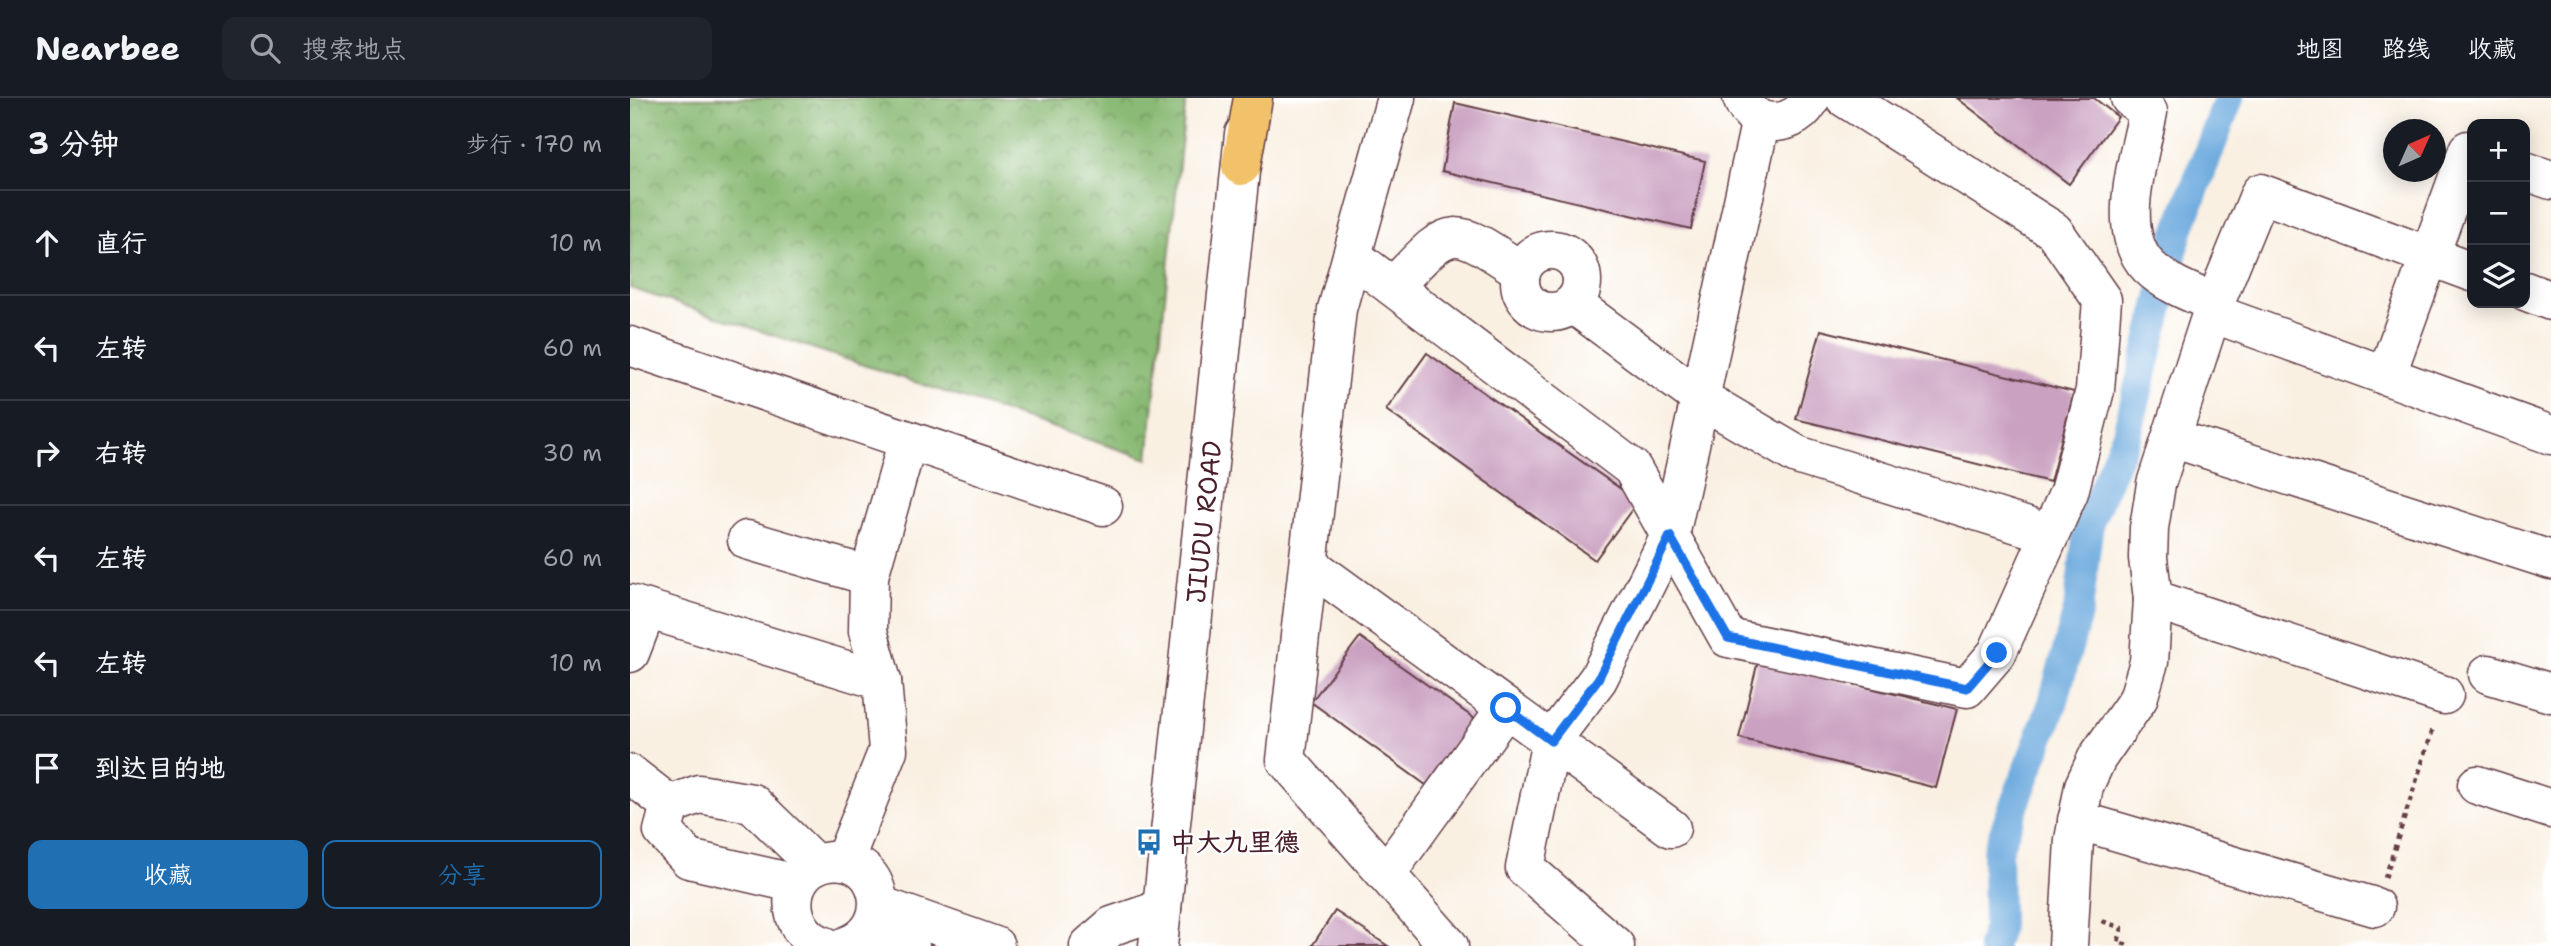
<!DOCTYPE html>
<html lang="zh">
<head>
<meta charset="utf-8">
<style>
	:root { --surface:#171b24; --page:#20242c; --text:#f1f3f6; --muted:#9ea1a6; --line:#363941; --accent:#1f6fb2 }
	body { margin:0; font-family:"Shantell Sans","LXGW WenKai TC",sans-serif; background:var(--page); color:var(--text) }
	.controls { position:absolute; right:21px; top:21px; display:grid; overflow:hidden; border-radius:14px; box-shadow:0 4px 18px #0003 }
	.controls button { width:63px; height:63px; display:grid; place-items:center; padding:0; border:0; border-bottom:2px solid var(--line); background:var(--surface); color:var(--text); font:35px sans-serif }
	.compass { position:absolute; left:1753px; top:21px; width:63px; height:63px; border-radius:50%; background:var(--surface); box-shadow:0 4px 18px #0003; rotate:45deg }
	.stop { position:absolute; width:21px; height:21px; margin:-16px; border:5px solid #1a73e8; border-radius:50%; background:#fff }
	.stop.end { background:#1a73e8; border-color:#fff; box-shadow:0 2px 7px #0008 }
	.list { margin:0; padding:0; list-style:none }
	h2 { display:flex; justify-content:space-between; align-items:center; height:91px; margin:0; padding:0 28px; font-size:30px }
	h2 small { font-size:23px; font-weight:400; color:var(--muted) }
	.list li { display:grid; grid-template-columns:46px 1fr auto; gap:21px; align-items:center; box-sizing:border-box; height:105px; padding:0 28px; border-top:2px solid var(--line) }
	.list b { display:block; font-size:26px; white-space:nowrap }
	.list em { font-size:23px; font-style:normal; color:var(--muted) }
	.actions { display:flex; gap:14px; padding:21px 28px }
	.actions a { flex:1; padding:16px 0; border:2px solid var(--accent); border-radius:14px; text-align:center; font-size:24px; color:var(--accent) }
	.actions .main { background:var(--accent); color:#fff }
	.icon { flex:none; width:38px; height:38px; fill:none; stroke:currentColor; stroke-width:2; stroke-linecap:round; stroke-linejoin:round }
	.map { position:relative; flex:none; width:1921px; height:848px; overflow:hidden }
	header { display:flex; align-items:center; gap:42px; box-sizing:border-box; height:98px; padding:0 35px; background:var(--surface); border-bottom:2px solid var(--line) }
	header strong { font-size:33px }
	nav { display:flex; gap:38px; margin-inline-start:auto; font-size:24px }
	.search { width:490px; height:63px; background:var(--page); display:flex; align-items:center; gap:18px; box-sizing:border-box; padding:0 24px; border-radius:14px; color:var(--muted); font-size:26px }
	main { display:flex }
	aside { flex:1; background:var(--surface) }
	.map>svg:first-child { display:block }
	.forest { fill:url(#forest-crowns); stroke:#6a6c50; stroke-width:2 }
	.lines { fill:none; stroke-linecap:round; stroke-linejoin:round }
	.canal { stroke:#6daade; stroke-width:30 }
	.building { fill:#caa1c1 }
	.minor-casing { stroke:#643e46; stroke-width:41 }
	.highway-casing { stroke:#643e46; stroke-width:41 }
	.path { stroke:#643e46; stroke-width:4.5; stroke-dasharray:5 5; stroke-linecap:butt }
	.minor { stroke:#fff; stroke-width:38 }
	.highway { stroke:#f2c26a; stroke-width:38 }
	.route { stroke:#1a73e8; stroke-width:9 }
	.labels { text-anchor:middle; stroke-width:5; stroke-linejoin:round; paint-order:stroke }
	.street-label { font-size:26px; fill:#4a1f2b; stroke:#fff }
	.poi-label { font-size:26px; font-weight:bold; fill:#4a1f2b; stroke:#fff; text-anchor:start }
</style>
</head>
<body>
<header>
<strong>Nearbee</strong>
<div class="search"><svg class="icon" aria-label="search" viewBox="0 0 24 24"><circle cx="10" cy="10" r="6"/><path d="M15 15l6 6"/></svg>搜索地点</div>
<nav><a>地图</a><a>路线</a><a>收藏</a></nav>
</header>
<main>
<aside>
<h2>3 分钟<small>步行 · 170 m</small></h2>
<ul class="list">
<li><svg class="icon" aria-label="ahead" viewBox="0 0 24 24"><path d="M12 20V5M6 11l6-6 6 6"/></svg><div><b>直行</b></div><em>10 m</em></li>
<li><svg class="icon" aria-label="left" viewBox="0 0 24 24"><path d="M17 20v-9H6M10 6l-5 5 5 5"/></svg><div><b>左转</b></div><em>60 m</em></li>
<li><svg class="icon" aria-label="right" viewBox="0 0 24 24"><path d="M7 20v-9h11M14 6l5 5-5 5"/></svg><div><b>右转</b></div><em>30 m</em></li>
<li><svg class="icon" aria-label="left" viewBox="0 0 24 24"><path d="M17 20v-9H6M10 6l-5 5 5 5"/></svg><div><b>左转</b></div><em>60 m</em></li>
<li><svg class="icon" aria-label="left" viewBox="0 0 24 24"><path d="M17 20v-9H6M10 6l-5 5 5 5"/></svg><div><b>左转</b></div><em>10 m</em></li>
<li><svg class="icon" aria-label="arrive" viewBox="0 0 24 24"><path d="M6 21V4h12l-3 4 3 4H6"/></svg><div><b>到达目的地</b></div></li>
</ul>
<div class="actions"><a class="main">收藏</a><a>分享</a></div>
</aside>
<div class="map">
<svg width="1921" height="848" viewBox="0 0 1921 848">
	<defs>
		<pattern id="forest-crowns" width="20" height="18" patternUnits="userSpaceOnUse" patternTransform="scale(1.75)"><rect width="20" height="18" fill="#8aba74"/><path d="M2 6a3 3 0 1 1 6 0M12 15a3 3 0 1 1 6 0" fill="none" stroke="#73975f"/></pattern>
	</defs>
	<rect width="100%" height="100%" fill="#fff"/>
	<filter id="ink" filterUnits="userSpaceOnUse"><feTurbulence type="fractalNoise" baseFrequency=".0143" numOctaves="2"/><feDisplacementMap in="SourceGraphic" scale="14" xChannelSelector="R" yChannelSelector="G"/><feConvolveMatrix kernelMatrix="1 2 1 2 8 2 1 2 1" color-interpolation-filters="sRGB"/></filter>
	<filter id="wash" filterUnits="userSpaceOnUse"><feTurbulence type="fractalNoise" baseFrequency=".00686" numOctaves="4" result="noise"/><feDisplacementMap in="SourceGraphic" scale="28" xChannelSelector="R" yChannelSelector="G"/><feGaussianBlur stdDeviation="1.57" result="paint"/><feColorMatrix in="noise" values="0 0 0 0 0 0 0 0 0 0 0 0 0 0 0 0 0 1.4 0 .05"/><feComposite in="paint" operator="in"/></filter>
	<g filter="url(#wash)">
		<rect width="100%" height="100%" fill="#f9f0e2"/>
		<!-- forest -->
		<polygon class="forest" points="0,0 556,0 518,361 0,190"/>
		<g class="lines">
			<!-- canal -->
			<polyline class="canal" points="1362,848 1368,829 1367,753 1423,605 1448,512 1459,424 1497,336 1547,137 1599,0"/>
		</g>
		<g id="blocks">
			<!-- building -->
			<g class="building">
				<polygon points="1327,0 1464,0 1488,19 1439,86"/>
				<polygon points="825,5 1075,63 1061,131 812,73"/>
				<polygon points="1191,232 1444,294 1420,384 1166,321"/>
				<polygon points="797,255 1008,403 965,462 756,312"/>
				<polygon points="730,539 845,621 796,687 681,604"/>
				<polygon points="1128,563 1327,611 1306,690 1109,640"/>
				<polygon points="705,813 758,848 682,848"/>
			</g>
		</g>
	</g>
	<g filter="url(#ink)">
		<use href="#blocks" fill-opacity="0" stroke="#643e46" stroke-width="2"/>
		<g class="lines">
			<!-- minor casing -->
			<g class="minor-casing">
				<g id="minor">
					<polyline points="766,0 707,211 656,662 819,848"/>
					<path d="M1112,0C1124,34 1167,30 1181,0"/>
					<path d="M1500,0L1518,14C1510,58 1483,133 1519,169C1536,186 1564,196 1585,205"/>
					<polyline points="1895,73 1921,82"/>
					<circle cx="921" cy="183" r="31"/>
					<polyline points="722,158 1002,370 1098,540 1337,590 1367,555 1439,394 1465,292 1472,202 1424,133 1215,0"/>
					<path d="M763,189C822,127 818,124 891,173"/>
					<polyline points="1895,193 1921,203"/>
					<polyline points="943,206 1070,300 1167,357 1420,436"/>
					<polyline points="1582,215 1921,337"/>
					<polyline points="0,248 473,408"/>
					<polyline points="1756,278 1838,52 1842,53"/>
					<polyline points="1542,340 1921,462"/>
					<polyline points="117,442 239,478"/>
					<polyline points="680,467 1041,730"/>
					<polyline points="1523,501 1814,597"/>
					<polyline points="0,506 252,583"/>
					<polyline points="0,555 17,511"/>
					<polyline points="1858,576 1921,595"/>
					<polyline points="0,676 40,707"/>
					<polyline points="1847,687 1921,711"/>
					<polyline points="1447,722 1745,809"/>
					<polyline points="214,763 258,652 252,583 238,533 239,478 278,342"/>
					<polyline points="756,776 876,610"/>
					<polyline points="167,786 59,761 33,733 40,707 69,696 122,705 186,767"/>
					<polyline points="249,807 365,848"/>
					<polyline points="239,834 280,848"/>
					<path d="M195,848C152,835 152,769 200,763C252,756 268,830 216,848"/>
					<polyline points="459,848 482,828 532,811"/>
					<polyline points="528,848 614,36"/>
					<polyline points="985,848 895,770 921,643 968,581 1040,438 1131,21"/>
					<polyline points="1438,848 1444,742 1454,688 1467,660 1508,601 1519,564 1523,501 1518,460 1519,430 1526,386 1585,205 1630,95 1842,174"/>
				</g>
			</g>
			<!-- highway casing -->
			<g class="highway-casing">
				<polyline id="highway" points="611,68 623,0"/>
			</g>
			<!-- path -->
			<g class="path">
				<polyline points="1755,780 1804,628"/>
				<polyline points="1472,823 1492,830 1488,844 1501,848"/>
			</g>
			<!-- minor -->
			<use href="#minor" class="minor"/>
			<!-- highway -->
			<use href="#highway" class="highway"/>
		</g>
	</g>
	<g class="lines" filter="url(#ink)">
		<!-- route -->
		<polyline class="route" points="876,610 921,643 968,581 1040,438 1098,540 1337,590 1367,555"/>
	</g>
	<!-- icons -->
	<defs>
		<g id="bus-bare" transform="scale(2.1)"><path d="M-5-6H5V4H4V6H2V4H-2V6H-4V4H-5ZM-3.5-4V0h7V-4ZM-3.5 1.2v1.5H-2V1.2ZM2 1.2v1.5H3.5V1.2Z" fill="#1f6fb2" stroke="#fff" stroke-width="2.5" paint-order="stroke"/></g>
	</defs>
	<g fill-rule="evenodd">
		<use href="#bus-bare" x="519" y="744"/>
	</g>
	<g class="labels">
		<!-- street labels -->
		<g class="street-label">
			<text transform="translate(574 424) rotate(-84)" y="9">JIUDU ROAD</text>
		</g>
		<!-- poi labels -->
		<g class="poi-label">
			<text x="540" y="753">中大九里德</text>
		</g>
	</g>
</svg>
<div class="controls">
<button>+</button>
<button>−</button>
<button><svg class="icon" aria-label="layers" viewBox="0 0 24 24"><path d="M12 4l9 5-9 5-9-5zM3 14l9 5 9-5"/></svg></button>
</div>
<svg class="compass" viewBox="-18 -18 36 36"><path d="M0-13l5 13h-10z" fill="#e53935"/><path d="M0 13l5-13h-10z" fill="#9ea1a6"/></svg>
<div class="stop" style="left:876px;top:610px"></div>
<div class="stop end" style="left:1367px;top:555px"></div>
</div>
</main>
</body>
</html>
